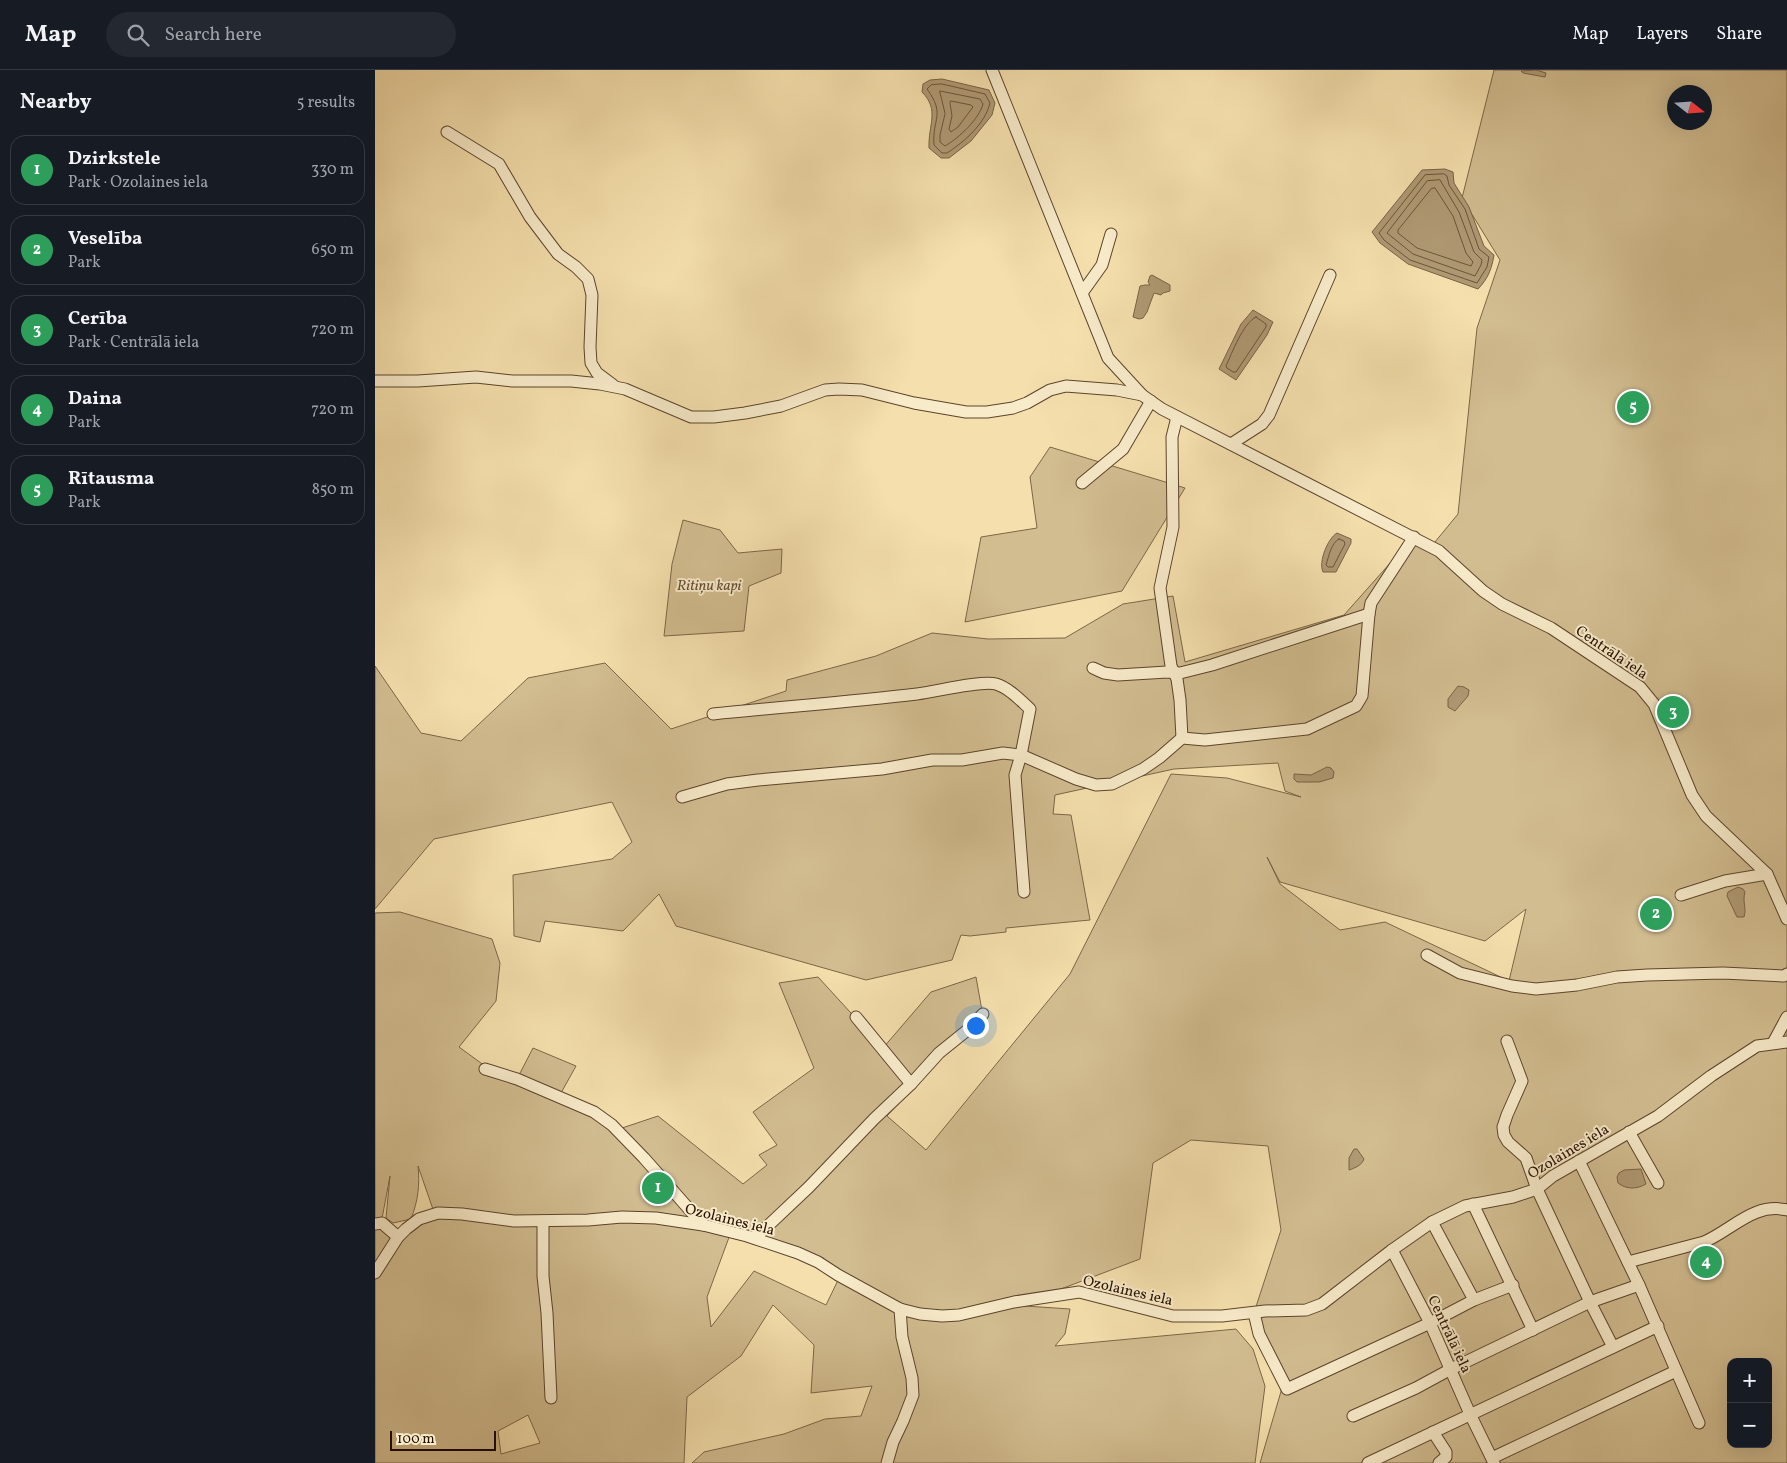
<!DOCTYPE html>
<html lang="en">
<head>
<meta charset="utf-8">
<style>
	:root { --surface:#171b24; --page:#242831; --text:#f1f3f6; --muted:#9ea1a6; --line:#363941; --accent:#c59692 }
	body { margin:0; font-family:Vollkorn,serif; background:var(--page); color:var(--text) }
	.controls { position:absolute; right:15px; bottom:15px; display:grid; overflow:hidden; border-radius:10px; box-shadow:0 5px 20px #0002 }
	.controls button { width:45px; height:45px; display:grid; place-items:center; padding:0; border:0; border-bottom:1px solid var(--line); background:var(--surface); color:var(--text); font:25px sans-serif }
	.compass { position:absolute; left:1292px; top:15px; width:45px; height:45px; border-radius:50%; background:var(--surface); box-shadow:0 5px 20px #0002; rotate:107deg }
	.scale { position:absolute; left:15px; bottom:12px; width:106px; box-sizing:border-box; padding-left:5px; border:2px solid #281001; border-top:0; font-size:14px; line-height:18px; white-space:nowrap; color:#281001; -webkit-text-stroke:4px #f8ebca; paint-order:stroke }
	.you { position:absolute; left:600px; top:955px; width:18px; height:18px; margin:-12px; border:4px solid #fff; border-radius:50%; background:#1a73e8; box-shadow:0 0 0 8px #1a73e833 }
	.badge { display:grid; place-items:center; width:32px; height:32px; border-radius:50%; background:var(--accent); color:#fff; font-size:16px; font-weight:700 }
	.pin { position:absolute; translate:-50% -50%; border:2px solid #fff; box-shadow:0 1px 5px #0006 }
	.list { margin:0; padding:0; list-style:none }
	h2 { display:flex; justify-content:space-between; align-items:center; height:65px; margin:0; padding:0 20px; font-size:21px }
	h2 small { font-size:16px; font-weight:400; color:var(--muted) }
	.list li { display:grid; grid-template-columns:32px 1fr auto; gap:15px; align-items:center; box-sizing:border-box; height:70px; margin:0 10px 10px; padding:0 10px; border:1px solid var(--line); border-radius:15px }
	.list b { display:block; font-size:19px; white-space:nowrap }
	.list p { margin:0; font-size:16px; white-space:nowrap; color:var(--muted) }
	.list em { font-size:16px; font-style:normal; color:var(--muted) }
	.icon { flex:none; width:28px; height:28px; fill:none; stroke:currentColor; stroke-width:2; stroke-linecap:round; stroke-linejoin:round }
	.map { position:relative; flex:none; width:1412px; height:1393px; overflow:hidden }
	header { display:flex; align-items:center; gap:30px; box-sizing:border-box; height:70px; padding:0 25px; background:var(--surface); border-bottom:1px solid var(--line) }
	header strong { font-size:24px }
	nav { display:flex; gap:28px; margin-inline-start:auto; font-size:18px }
	.search { width:350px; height:45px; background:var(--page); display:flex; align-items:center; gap:12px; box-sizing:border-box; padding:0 18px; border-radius:28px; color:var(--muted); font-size:19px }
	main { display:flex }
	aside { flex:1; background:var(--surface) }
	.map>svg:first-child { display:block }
	.green { fill:#d2bd90; stroke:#7d6648; fill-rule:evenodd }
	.water { fill:#af9973; stroke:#796245 }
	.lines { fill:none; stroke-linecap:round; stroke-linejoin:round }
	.shore { stroke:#6c543a; stroke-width:1 }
	.minor-casing { stroke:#5b442c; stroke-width:13 }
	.minor { stroke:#f8ebca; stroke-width:11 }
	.labels { text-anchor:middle; stroke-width:4; stroke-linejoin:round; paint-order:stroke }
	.park-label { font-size:15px; font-style:italic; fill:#644d33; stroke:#f8ebca }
	.street-label { font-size:15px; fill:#281001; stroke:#f8ebca }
</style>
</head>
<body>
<header>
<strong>Map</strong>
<div class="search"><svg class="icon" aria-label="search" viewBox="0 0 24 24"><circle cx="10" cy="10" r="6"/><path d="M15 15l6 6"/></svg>Search here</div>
<nav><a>Map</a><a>Layers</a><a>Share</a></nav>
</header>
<main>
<aside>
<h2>Nearby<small>5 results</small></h2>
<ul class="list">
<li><span class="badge" style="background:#2e9e5b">1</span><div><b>Dzirkstele</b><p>Park · Ozolaines iela</p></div><em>330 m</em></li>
<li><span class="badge" style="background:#2e9e5b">2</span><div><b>Veselība</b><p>Park</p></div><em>650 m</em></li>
<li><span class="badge" style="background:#2e9e5b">3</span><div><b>Cerība</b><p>Park · Centrālā iela</p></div><em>720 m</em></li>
<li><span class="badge" style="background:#2e9e5b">4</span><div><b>Daina</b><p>Park</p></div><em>720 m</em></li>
<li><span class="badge" style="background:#2e9e5b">5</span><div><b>Rītausma</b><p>Park</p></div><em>850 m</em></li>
</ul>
</aside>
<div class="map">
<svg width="1412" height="1393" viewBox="0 0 1412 1393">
	<rect width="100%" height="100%" fill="#f5e0ad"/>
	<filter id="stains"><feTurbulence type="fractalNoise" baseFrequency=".004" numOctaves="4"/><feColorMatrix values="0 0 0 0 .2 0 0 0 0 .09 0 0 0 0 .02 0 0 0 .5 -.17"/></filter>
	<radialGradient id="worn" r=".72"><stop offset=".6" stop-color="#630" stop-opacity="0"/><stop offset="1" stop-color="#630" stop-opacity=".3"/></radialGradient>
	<!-- green -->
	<g class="green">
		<path d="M1119,0H1412V1393H885L907,1318L882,1272L876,1252L906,1160L893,1076L816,1070L778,1093L765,1189L649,1233L650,1236L695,1239L690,1264L680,1276L861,1259L878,1279L890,1316L880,1393H317L329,1382L409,1364L450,1349L486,1346L497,1316L436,1323L439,1275L398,1235L366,1286L312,1327L309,1393H0V843L25,842L117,869L125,893L121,931L84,977L110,996L143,1007L158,978L201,996L186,1023L247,1058L283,1046L368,1114L392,1095L384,1085L402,1075L378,1042L439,998L404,913L443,907L508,978L556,922L601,907L609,952L567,985L512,1046L551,1080L695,904L796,704L852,708L926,727L910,721L903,693L799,699L680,725L678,744L696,745L715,850L631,858V862L595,866L586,865L577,890L491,910L301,856L284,824L248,861L170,851L165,872L139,866L138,805L237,789L257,772L237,732L59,769L0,839V596L46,663L86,671L153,608L230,593L296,659L411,621L412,610L501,586L557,563L613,569L690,568L748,534L798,526L810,592L969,545L1017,491L1029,472L1033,474L1039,467L1055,478L1083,444L1102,258L1125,190L1087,128ZM1300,22H1330V52H1300ZM892,787L905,812L1110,871L1151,839L1134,911L1010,852L965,860L905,814ZM43,1096L61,1148L49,1152L26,1170L6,1154L15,1106L11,1148L18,1153L36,1149C43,1131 45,1115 43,1096ZM356,1162L443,1192L448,1187L446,1191L466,1204L451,1235L379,1201L336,1257L332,1227ZM1356,1292H1393V1374H1356ZM153,1345L165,1373L126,1384L123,1361Z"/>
		<polygon points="675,377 810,418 747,521 590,552 606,467 662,458 655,407"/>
		<polygon points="308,450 345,460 363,483 407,479 406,503 374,516 369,561 289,566 297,494"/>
	</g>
	<!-- water -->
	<g class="water">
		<polygon points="1161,0 1171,3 1170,7 1148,3 1146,1"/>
		<path d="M567,9L614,20L620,33L617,45L596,71L574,88H566L554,78C553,55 565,40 547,22L548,14L555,10Z"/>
		<path d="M1070,99L1078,102L1079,113L1094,137L1109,176L1119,185C1117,198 1113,209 1103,219L1033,194L1005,173L997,162L1047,100Z"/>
		<polygon points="777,205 795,215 795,221 788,223 786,225 779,223 772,242 768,248 764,249 758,247 765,216 770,215 775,215 773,212 775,206"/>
		<polygon points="878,240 898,252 892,265 861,310 844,299 866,254"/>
		<path d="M962,463L976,469V473L961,502H948C943,492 953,468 962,463Z"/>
		<polygon points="1083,616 1089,617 1094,620 1093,626 1080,641 1073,637 1073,629"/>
		<polygon points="952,697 956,698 959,702 958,708 944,712 922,712 919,709 919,704 936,705"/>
		<path d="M1363,817L1368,819L1370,822C1367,833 1372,837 1369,847H1362L1352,826L1353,822Z"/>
		<path d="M979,1079H982L989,1089C987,1095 980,1098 974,1100V1088Z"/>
		<path d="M1266,1099L1271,1114C1262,1119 1252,1120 1243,1113L1242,1107L1244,1103L1249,1100Z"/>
	</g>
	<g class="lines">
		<!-- shore -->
		<g class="shore">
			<path d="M567,14L610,24L615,33C610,54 589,72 572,83H567L559,75C557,48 571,45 552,19L556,15Z"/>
			<path d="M565,21L605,29L608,34C604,49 584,68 570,76L565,72V65L570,44Z"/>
			<polygon points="576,31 596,35 598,37 583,57 576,62 574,59 577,46 575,33"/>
			<polygon points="1069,104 1072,106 1074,115 1090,139 1104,179 1114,187 1112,197 1102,213 1035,190 1009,170 1004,163 1050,105"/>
			<polygon points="1065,110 1084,142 1099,182 1107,190 1106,195 1100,206 1038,184 1012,163 1052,111"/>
			<polygon points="1060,118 1078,146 1091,183 1098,192 1096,196 1042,178 1023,163 1023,160 1056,119"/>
			<path d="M881,247L891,254V257L861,302H858L852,298L851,296C857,283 868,253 881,247Z"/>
			<path d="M964,469L969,471L970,474L958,497H953L951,495C954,486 956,473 964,469Z"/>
		</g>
		<!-- minor casing -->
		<g class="minor-casing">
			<g id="minor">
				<polyline points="617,0 733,288 767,325 787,339 1064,481 1108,521 1127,534 1176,558 1265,617 1279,634 1317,725 1331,746 1392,804 1412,849"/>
				<polyline points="72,62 124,94 155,147 183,184 201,197 213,209 217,225 215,277 216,293 222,303 238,315"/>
				<polyline points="707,223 727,195 736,164"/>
				<polyline points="0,311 43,311 101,307 137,311 196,311 225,314 250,319 316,347 339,347 370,343 406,336 450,320 464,319 487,320 539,333 591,342 612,342 638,338 652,333 675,320 691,316 742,320 767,325"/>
				<polyline points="802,347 797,367 798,457 785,518 796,596 802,609 805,630 807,668"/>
				<polyline points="856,374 887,354 894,345 955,205"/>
				<polyline points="707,413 748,379 776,331"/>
				<polyline points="718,598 729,603 743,605 792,602 805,603 837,595 994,544 996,533 1039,467"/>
				<path d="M338,644C406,637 474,632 542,624C560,622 606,610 621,614C634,618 645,630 655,639L646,685L640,705L649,822"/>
				<polyline points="307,727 352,714 383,710 507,699 557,690 587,690 628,683 646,685 701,709 721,715 737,714 768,699 784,688 807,668 830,670 932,659 981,636 987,626 994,544"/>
				<polyline points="1306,825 1350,811 1392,804"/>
				<polyline points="1052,885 1085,903 1137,916 1161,919 1202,915 1242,907 1272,905 1348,903 1409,906 1412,904"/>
				<polyline points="481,947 536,1014"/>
				<polyline points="1132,971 1147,1011 1132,1045 1128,1057 1129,1065 1133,1072 1151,1088 1162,1119 1215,1232 1238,1277"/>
				<polyline points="1398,973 1412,947"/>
				<polyline points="110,999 142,1009 219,1042 237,1055 269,1088 328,1155"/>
				<polyline points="1254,1062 1283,1113"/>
				<polyline points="1204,1091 1264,1215 1324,1353"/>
				<polyline points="1098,1134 1158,1260"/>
				<polyline points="168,1151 168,1206 172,1243 176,1328"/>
				<polyline points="1057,1152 1099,1230"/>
				<polyline points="0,1154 7,1153 23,1167"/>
				<polyline points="380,1168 434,1117 499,1049 536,1014 564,983 595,958 608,944"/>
				<polyline points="1017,1180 1055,1253 1095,1344 1119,1393"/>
				<path d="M1253,1192L1329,1172C1357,1160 1379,1132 1412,1140"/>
				<polyline points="0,1203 23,1167 31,1159 44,1149 63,1143 87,1144 139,1151 213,1150 247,1147 281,1148 328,1155 372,1166 423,1183 443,1192 463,1205 525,1239 545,1244 567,1246 584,1245 639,1232 704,1222 798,1246 847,1246 890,1241 931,1240 947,1234 1017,1180 1057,1152 1090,1136 1138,1127 1162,1119 1178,1106 1283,1046 1336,1006 1382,976 1412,972"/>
				<polyline points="879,1243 884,1264 912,1319 1055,1253 1099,1230 1138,1215"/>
				<polyline points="978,1346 1041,1318 1076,1299 1215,1232 1264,1215"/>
				<polyline points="1058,1362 1071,1382 1071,1387 1064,1393"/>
				<polyline points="1117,1388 1301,1301"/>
				<polyline points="512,1393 518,1372 528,1351 538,1325 537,1308 527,1267 525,1239"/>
				<polyline points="993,1393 1283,1256"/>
			</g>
		</g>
		<!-- minor -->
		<use href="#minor" class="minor"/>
	</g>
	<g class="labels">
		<!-- park labels -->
		<g class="park-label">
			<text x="334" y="520">Ritiņu kapi</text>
		</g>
		<!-- street labels -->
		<g class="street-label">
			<text transform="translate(1237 582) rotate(34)" y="5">Centrālā iela</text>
			<text transform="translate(1193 1081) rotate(-31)" y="5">Ozolaines iela</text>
			<text transform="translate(355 1149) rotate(14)" y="5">Ozolaines iela</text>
			<text transform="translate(753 1220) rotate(13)" y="5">Ozolaines iela</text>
			<text transform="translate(1075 1264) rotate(65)" y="5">Centrālā iela</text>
		</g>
	</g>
	<rect width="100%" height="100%" filter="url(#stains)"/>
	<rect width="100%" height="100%" fill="url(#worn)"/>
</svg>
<div class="controls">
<button>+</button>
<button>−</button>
</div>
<svg class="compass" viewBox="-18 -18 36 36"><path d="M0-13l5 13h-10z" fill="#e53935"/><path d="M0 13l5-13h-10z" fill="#9ea1a6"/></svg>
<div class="scale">100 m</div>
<div class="you"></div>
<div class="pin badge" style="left:283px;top:1118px;background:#2e9e5b">1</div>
<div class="pin badge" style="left:1281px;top:844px;background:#2e9e5b">2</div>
<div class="pin badge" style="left:1298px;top:642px;background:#2e9e5b">3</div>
<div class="pin badge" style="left:1331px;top:1192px;background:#2e9e5b">4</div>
<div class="pin badge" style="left:1258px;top:337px;background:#2e9e5b">5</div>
</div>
</main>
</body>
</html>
